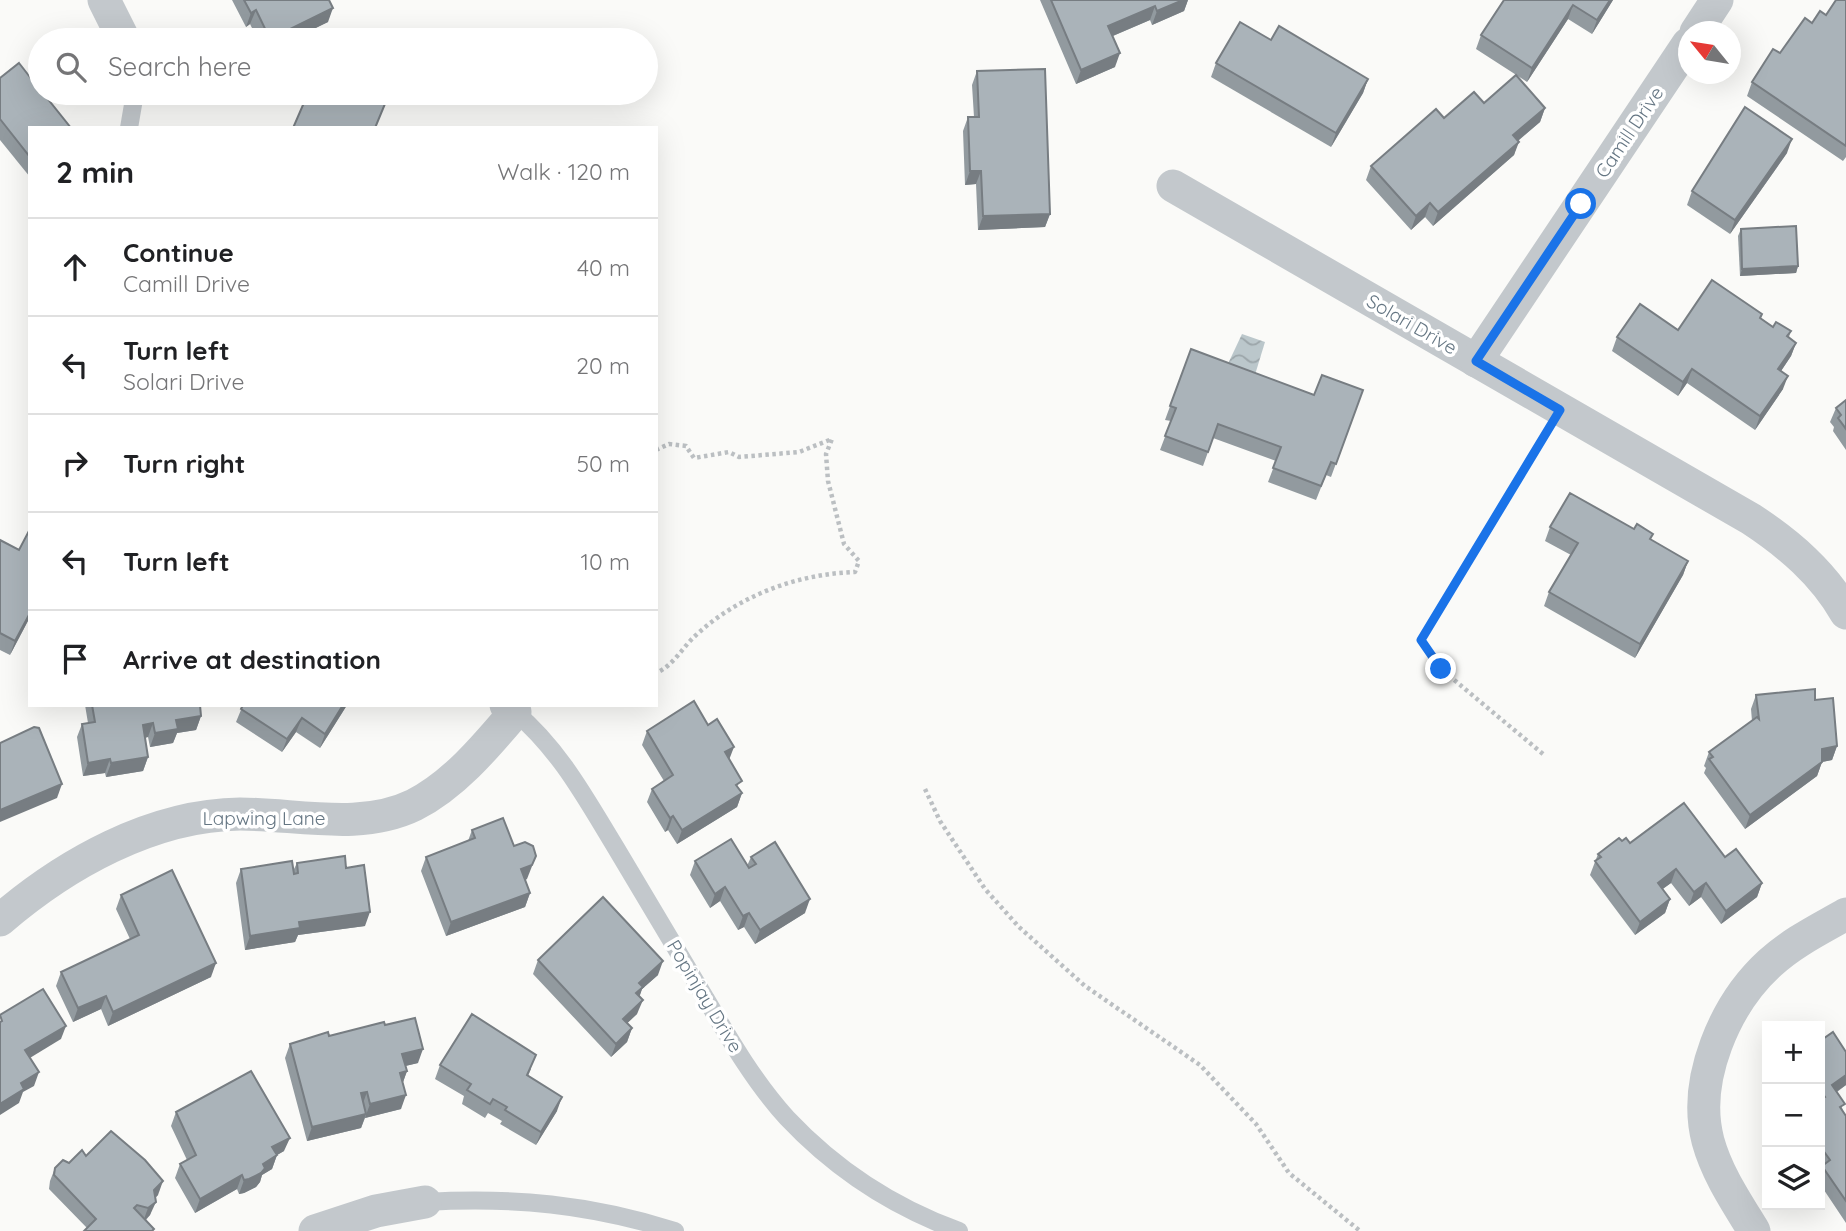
<!DOCTYPE html>
<html lang="en">
<head>
<meta charset="utf-8">
<style>
	:root { --surface:#fff; --page:#f6f6f6; --text:#202124; --muted:#757577; --line:#e0e0e0 }
	body { margin:0; font-family:Quicksand,sans-serif; background:var(--page); color:var(--text) }
	.controls { position:absolute; right:21px; bottom:21px; display:grid; overflow:hidden; border-radius:0px; box-shadow:0 7px 28px #0002 }
	.controls button { width:63px; height:63px; display:grid; place-items:center; padding:0; border:0; border-bottom:2px solid var(--line); background:var(--surface); color:var(--text); font:35px sans-serif }
	.compass { position:absolute; left:1678px; top:21px; width:63px; height:63px; border-radius:50%; background:var(--surface); box-shadow:0 7px 28px #0002; rotate:300deg }
	.stop { position:absolute; width:21px; height:21px; margin:-16px; border:5px solid #1a73e8; border-radius:50%; background:#fff }
	.stop.end { background:#1a73e8; border-color:#fff; box-shadow:0 2px 7px #0008 }
	.list { margin:0; padding:0; list-style:none }
	h2 { display:flex; justify-content:space-between; align-items:center; height:91px; margin:0; padding:0 28px; font-size:30px }
	h2 small { font-size:23px; font-weight:400; color:var(--muted) }
	.list li { display:grid; grid-template-columns:46px 1fr auto; gap:21px; align-items:center; box-sizing:border-box; height:98px; padding:0 28px; border-top:2px solid var(--line) }
	.list b { display:block; font-size:26px; white-space:nowrap }
	.list p { margin:0; font-size:23px; white-space:nowrap; color:var(--muted) }
	.list em { font-size:23px; font-style:normal; color:var(--muted) }
	.icon { flex:none; width:38px; height:38px; fill:none; stroke:currentColor; stroke-width:2; stroke-linecap:round; stroke-linejoin:round }
	.map { position:relative; flex:none; width:1846px; height:1231px; overflow:hidden }
	.search { position:absolute; background:var(--surface); box-shadow:0 7px 28px #0002; left:28px; top:28px; width:630px; height:77px; display:flex; align-items:center; gap:18px; box-sizing:border-box; padding:0 24px; border-radius:38px; color:var(--muted); font-size:26px }
	.panel { position:absolute; background:var(--surface); box-shadow:0 7px 28px #0002; left:28px; top:126px; width:630px; height:581px; border-radius:0px }
	.map>svg:first-child { display:block }
	.water { fill:url(#water-waves) }
	.lines { fill:none; stroke-linecap:round; stroke-linejoin:round }
	.path { stroke:#bbbfc2; stroke-width:4.5; stroke-dasharray:3.5 3.5; stroke-linecap:butt }
	.service { stroke:#c3c8cc; stroke-width:18 }
	.minor { stroke:#c3c8cc; stroke-width:33 }
	.wall { fill:#929a9f }
	.shaded-wall { fill:#777d82 }
	.building { fill:#aab3b9; stroke:#777d82; stroke-width:2 }
	.route { stroke:#1a73e8; stroke-width:9 }
	.labels { text-anchor:middle; stroke-width:7; stroke-linejoin:round; paint-order:stroke }
	.street-label { font-size:19px; fill:#657683; stroke:#fff }
</style>
</head>
<body>
<div class="map">
<svg width="1846" height="1231" viewBox="0 0 1846 1231">
	<defs>
		<pattern id="water-waves" width="16" height="10" patternUnits="userSpaceOnUse" patternTransform="scale(1.75)"><rect width="16" height="10" fill="#bbc7cb"/><path d="M0 5q4-4 8 0t8 0" fill="none" stroke="#9ca6aa"/></pattern>
	</defs>
	<rect width="100%" height="100%" fill="#fafaf8"/>
	<!-- water -->
	<polygon class="water" points="1242,334 1265,342 1254,378 1226,368"/>
	<g class="lines">
		<!-- path -->
		<g class="path">
			<path d="M656,450L669,444L686,446L694,458L729,452L739,457L799,452L832,439L826,454L828,481L844,544L859,561L855,572C796,574 738,596 695,636C682,648 673,666 656,673"/>
			<polyline points="1543,754 1441,669 1421,640 1544,437"/>
			<polyline points="925,789 940,821 985,889 1019,927 1085,986 1200,1065 1256,1124 1289,1173 1360,1231"/>
		</g>
		<!-- service -->
		<g class="service">
			<polyline points="129,128 135,93"/>
			<path d="M515,712C560,750 586,799 616,848C646,899 676,949 706,999C730,1040 755,1083 787,1118C835,1169 893,1207 959,1231"/>
			<path d="M425,1202C514,1197 589,1204 675,1231"/>
		</g>
		<!-- minor -->
		<g class="minor">
			<polyline points="104,0 124,40"/>
			<polyline points="1696,32 1717,0"/>
			<path d="M1173,186L1751,519C1789,544 1823,573 1846,613"/>
			<polyline points="1476,361 1688,44"/>
			<path d="M0,920C65,864 152,815 240,814C296,814 361,831 414,805C454,785 487,745 515,712L506,705"/>
			<polyline points="315,1231 376,1211 425,1202"/>
			<path d="M1754,1231C1737,1203 1717,1174 1708,1141C1692,1080 1725,1004 1770,963C1793,942 1820,929 1846,914"/>
		</g>
	</g>
	<!-- wall -->
	<g class="wall">
		<polygon points="232,0 329,0 328,22 291,40 258,40 250,24 246,27"/>
		<polygon points="1040,0 1188,0 1184,11 1152,25 1150,20 1113,36 1115,67 1076,84"/>
		<polygon points="1504,0 1613,0 1592,34 1568,19 1527,82 1476,49 1481,35"/>
		<polygon points="1846,0 1846,157 1843,161 1747,96 1752,82 1780,53 1812,23 1826,15"/>
		<polygon points="1216,63 1368,79 1363,93 1331,147 1211,77"/>
		<polygon points="977,71 1050,214 1045,227 978,230 976,184 965,185 963,131 968,117 974,117 972,85"/>
		<polygon points="0,78 30,128 30,177 0,140"/>
		<polygon points="1484,103 1545,108 1540,122 1518,141 1514,155 1433,226 1425,217 1411,230 1366,180 1371,166 1444,118"/>
		<polygon points="1787,153 1730,234 1687,205 1692,191"/>
		<polygon points="1741,229 1798,266 1796,273 1740,276 1738,236"/>
		<polygon points="1762,314 1761,318 1773,327 1791,331 1789,337 1796,343 1791,356 1781,371 1783,389 1755,430 1687,383 1678,396 1612,351 1617,337 1678,330"/>
		<polygon points="1191,349 1314,395 1363,390 1331,477 1326,475 1316,500 1268,482 1276,461 1213,438 1203,466 1160,450 1171,421 1165,420"/>
		<polygon points="1846,400 1846,450 1833,431 1834,427 1830,422 1836,408"/>
		<polygon points="1550,527 1651,540 1688,561 1683,575 1635,658 1544,606 1549,592 1571,555 1545,541"/>
		<polygon points="0,540 30,617 10,655 0,650"/>
		<polygon points="1756,695 1815,700 1837,746 1832,760 1822,762 1817,776 1745,829 1704,773 1706,768 1704,766 1709,752 1752,721 1751,709"/>
		<polygon points="85,705 200,705 201,716 196,730 177,733 173,743 150,747 148,737 145,738 148,757 143,771 106,777 105,773 83,776 77,737 82,724 88,723"/>
		<polygon points="243,705 347,705 320,748 296,732 282,752 236,722"/>
		<polygon points="647,731 729,760 739,790 742,793 737,807 677,844 668,830 665,832 647,802 652,789 664,781 642,745"/>
		<polygon points="472,830 514,846 527,879 525,880 530,893 525,907 446,936 421,871 426,857 468,841"/>
		<polygon points="1622,841 1725,857 1762,883 1757,897 1721,924 1701,897 1689,906 1671,883 1662,889 1670,899 1665,913 1635,935 1590,875 1598,854"/>
		<polygon points="751,857 805,913 755,944 744,927 738,930 720,901 710,908 690,875 695,861 747,866"/>
		<polygon points="297,863 346,868 365,926 298,935 295,942 245,950 236,883 241,869 293,871"/>
		<polygon points="121,895 211,977 108,1026 101,1009 73,1022 56,986 61,972 130,939 116,909"/>
		<polygon points="538,960 658,975 642,989 639,997 637,1014 627,1023 632,1028 627,1042 611,1057 533,974"/>
		<polygon points="385,1025 418,1063 405,1066 407,1071 403,1082 401,1109 365,1118 361,1128 307,1141 285,1058 290,1044"/>
		<polygon points="1820,1041 1846,1052 1846,1085 1837,1092 1843,1111 1846,1116 1846,1223 1820,1184 1821,1169 1820,1167"/>
		<polygon points="440,1065 531,1069 528,1076 557,1111 536,1145 500,1124 502,1121 488,1113 485,1118 462,1104 464,1096 435,1079"/>
		<polygon points="176,1112 284,1151 277,1155 272,1169 262,1175 260,1182 256,1187 244,1193 239,1194 237,1189 195,1213 175,1178 180,1164 187,1160 171,1126"/>
		<polygon points="86,1156 158,1195 155,1198 150,1215 146,1220 154,1229 153,1231 84,1231 87,1228 49,1189 50,1181 55,1168 69,1163"/>
	</g>
	<!-- shaded-wall -->
	<g class="shaded-wall">
		<polygon points="1183,0 1188,0 1184,11 1152,25 1157,11"/>
		<polygon points="1610,0 1613,0 1592,34 1597,20"/>
		<polygon points="1573,5 1568,19 1527,82 1532,68"/>
		<polygon points="1155,6 1150,20 1103,40 1108,26"/>
		<polygon points="333,8 328,22 291,40 269,40"/>
		<polygon points="256,10 250,24 246,27 251,13"/>
		<polygon points="1120,53 1115,67 1076,84 1081,70"/>
		<polygon points="1368,79 1363,93 1331,147 1336,133"/>
		<polygon points="1545,108 1540,122 1508,149 1513,135"/>
		<polygon points="1792,139 1787,153 1730,234 1735,220"/>
		<polygon points="1519,142 1514,155 1433,226 1438,212"/>
		<polygon points="970,171 981,171 976,184 965,185"/>
		<polygon points="1430,203 1425,217 1411,230 1416,216"/>
		<polygon points="1050,214 1045,227 978,230 983,216"/>
		<polygon points="1798,266 1796,273 1740,276 1742,269"/>
		<polygon points="1796,343 1791,356 1773,383 1778,369"/>
		<polygon points="1692,369 1687,383 1678,396 1683,382"/>
		<polygon points="1788,376 1783,389 1755,430 1760,416"/>
		<polygon points="1688,561 1683,575 1635,658 1640,644"/>
		<polygon points="30,613 30,617 10,655 15,641"/>
		<polygon points="343,705 347,705 320,748 325,734"/>
		<polygon points="201,716 196,730 177,733 173,743 150,747 155,733 176,720"/>
		<polygon points="302,718 296,732 282,752 287,739"/>
		<polygon points="153,723 148,737 138,739 143,725"/>
		<polygon points="1837,746 1832,760 1817,763 1822,749"/>
		<polygon points="734,747 729,760 725,752"/>
		<polygon points="148,757 143,771 106,777 111,763"/>
		<polygon points="110,759 105,773 83,776 88,763"/>
		<polygon points="1822,762 1817,776 1745,829 1750,815"/>
		<polygon points="62,784 57,798 0,822 0,810"/>
		<polygon points="742,793 737,807 677,844 682,830"/>
		<polygon points="673,816 668,830 665,832 670,818"/>
		<polygon points="536,856 527,879 516,883 521,869"/>
		<polygon points="1676,869 1671,883 1652,897 1658,883"/>
		<polygon points="1706,883 1701,897 1689,906 1694,892"/>
		<polygon points="1762,883 1757,897 1721,924 1726,911"/>
		<polygon points="725,887 720,901 710,908 715,894"/>
		<polygon points="530,893 525,907 446,936 451,922"/>
		<polygon points="810,899 805,913 755,944 760,930"/>
		<polygon points="1670,899 1665,913 1635,935 1640,922"/>
		<polygon points="370,912 365,926 298,935 295,942 245,950 250,936 299,922"/>
		<polygon points="749,913 744,927 738,930 743,916"/>
		<polygon points="663,961 658,975 642,989 638,1001 631,1007 639,983"/>
		<polygon points="216,963 211,977 108,1026 113,1012"/>
		<polygon points="106,996 101,1009 73,1022 78,1008"/>
		<polygon points="643,1000 637,1014 618,1032 623,1019"/>
		<polygon points="66,1026 61,1039 20,1064 25,1050"/>
		<polygon points="632,1028 627,1042 611,1057 616,1044"/>
		<polygon points="423,1049 418,1063 397,1068 402,1054"/>
		<polygon points="407,1071 402,1085 400,1073"/>
		<polygon points="39,1072 34,1086 23,1092 19,1103 0,1115 0,1104 21,1083"/>
		<polygon points="1846,1075 1846,1085 1827,1098 1832,1085"/>
		<polygon points="367,1092 362,1106 361,1093"/>
		<polygon points="406,1095 401,1109 365,1118 370,1104"/>
		<polygon points="562,1097 557,1111 536,1145 541,1132"/>
		<polygon points="366,1114 361,1128 307,1141 312,1127"/>
		<polygon points="290,1138 284,1151 277,1155 272,1169 262,1175 260,1182 256,1187 244,1193 239,1194 244,1180 263,1164 272,1147"/>
		<polygon points="242,1175 237,1189 195,1213 200,1199"/>
		<polygon points="163,1181 158,1195 149,1204 154,1190"/>
		<polygon points="156,1202 150,1215 143,1222 148,1208"/>
	</g>
	<!-- building -->
	<g class="building">
		<polygon points="244,0 329,0 333,8 270,39 256,10 251,13"/>
		<polygon points="1051,0 1183,0 1157,11 1155,6 1108,26 1120,53 1081,70"/>
		<polygon points="1504,0 1610,0 1597,20 1573,5 1532,68 1481,35"/>
		<polygon points="1836,0 1846,0 1846,146 1752,82 1773,49 1780,53 1805,18 1812,23 1820,11 1826,15"/>
		<polygon points="1240,22 1271,40 1279,26 1368,79 1336,133 1216,63"/>
		<polygon points="19,63 40,90 40,93 43,93 71,128 30,128 30,157 0,119 0,78"/>
		<polygon points="1045,69 1050,214 983,216 981,171 970,171 968,117 979,117 977,71"/>
		<polygon points="1516,75 1545,108 1513,135 1519,142 1438,212 1430,203 1416,216 1371,166 1436,109 1444,118 1474,92 1484,103"/>
		<polygon points="315,93 372,93 387,99 375,128 293,128 306,98 312,100"/>
		<polygon points="1745,107 1792,139 1735,220 1692,191"/>
		<polygon points="1796,226 1798,266 1742,269 1741,229"/>
		<polygon points="1712,280 1762,314 1760,318 1773,327 1776,322 1791,331 1787,336 1796,343 1778,369 1788,376 1760,416 1692,369 1683,382 1617,337 1640,304 1678,330"/>
		<polygon points="1191,349 1314,395 1322,375 1363,390 1336,464 1331,462 1321,486 1273,468 1281,447 1218,424 1208,452 1165,436 1176,408 1170,406"/>
		<polygon points="1846,400 1846,429 1838,418 1841,415 1836,408"/>
		<polygon points="1570,493 1634,529 1637,524 1653,534 1650,539 1688,561 1640,644 1549,592 1578,543 1550,527"/>
		<polygon points="30,529 30,613 15,641 0,633 0,540 19,550"/>
		<polygon points="1815,689 1815,700 1833,698 1837,746 1822,749 1822,762 1750,815 1709,759 1713,757 1709,752 1757,717 1759,719 1756,695"/>
		<polygon points="694,701 708,725 717,719 734,747 725,752 742,781 736,785 742,793 682,830 673,816 670,818 652,789 673,775 647,731"/>
		<polygon points="92,705 200,705 201,716 176,720 178,729 155,733 153,723 143,725 148,757 111,763 110,759 88,763 82,724 95,722"/>
		<polygon points="243,705 343,705 325,734 302,718 287,739 241,709"/>
		<polygon points="34,727 39,728 62,784 0,810 0,743"/>
		<polygon points="1684,803 1725,857 1736,849 1762,883 1726,911 1706,883 1694,892 1676,869 1658,883 1670,899 1640,922 1595,861 1601,857 1598,854 1619,838 1622,841 1626,838 1630,843"/>
		<polygon points="503,818 514,846 525,842 533,846 536,856 532,865 521,869 530,893 451,922 426,857 475,838 472,830"/>
		<polygon points="731,839 749,868 756,864 751,857 775,842 810,899 760,930 749,913 743,916 725,887 715,894 695,861"/>
		<polygon points="345,856 346,868 364,865 370,912 299,922 300,928 250,936 241,869 292,861 294,874 298,873 297,863"/>
		<polygon points="172,870 216,963 113,1012 106,996 78,1008 61,972 139,935 121,895"/>
		<polygon points="603,897 663,961 639,983 643,987 636,993 643,1000 623,1019 632,1028 616,1044 538,960"/>
		<polygon points="43,989 66,1026 25,1050 39,1072 21,1083 24,1089 0,1104 0,1022 2,1021 0,1015"/>
		<polygon points="472,1014 536,1055 527,1075 562,1097 541,1132 505,1110 507,1107 493,1099 490,1104 467,1090 471,1084 440,1065"/>
		<polygon points="415,1018 423,1049 402,1054 407,1071 400,1073 406,1095 370,1104 367,1092 361,1093 366,1114 312,1127 290,1044 328,1032 329,1036 384,1022 385,1025"/>
		<polygon points="1833,1032 1846,1052 1846,1075 1832,1085 1845,1104 1840,1107 1846,1116 1846,1201 1822,1166 1830,1160 1820,1146 1820,1100 1825,1097 1820,1090 1820,1041"/>
		<polygon points="251,1071 290,1138 272,1147 277,1155 263,1164 265,1168 261,1173 249,1179 244,1180 242,1175 200,1199 180,1164 196,1155 176,1112"/>
		<polygon points="111,1131 145,1160 163,1181 154,1190 156,1202 148,1208 137,1205 134,1208 154,1229 152,1231 84,1231 96,1219 54,1175 55,1168 63,1160 69,1163 82,1150 86,1156"/>
	</g>
	<g class="lines">
		<!-- route -->
		<polyline class="route" points="1441,669 1421,640 1560,410 1476,361 1581,204"/>
	</g>
	<g class="labels">
		<!-- street labels -->
		<g class="street-label">
			<text transform="translate(1629 132) rotate(-56)" y="7">Camill Drive</text>
			<text transform="translate(1412 324) rotate(30)" y="7">Solari Drive</text>
			<text x="264" y="825">Lapwing Lane</text>
			<text transform="translate(705 996) rotate(59)" y="7">Popinjay Drive</text>
		</g>
	</g>
</svg>
<div class="controls">
<button>+</button>
<button>−</button>
<button><svg class="icon" aria-label="layers" viewBox="0 0 24 24"><path d="M12 4l9 5-9 5-9-5zM3 14l9 5 9-5"/></svg></button>
</div>
<svg class="compass" viewBox="-18 -18 36 36"><path d="M0-13l5 13h-10z" fill="#e53935"/><path d="M0 13l5-13h-10z" fill="#757577"/></svg>
<div class="stop" style="left:1581px;top:204px"></div>
<div class="stop end" style="left:1441px;top:669px"></div>
<div class="search"><svg class="icon" aria-label="search" viewBox="0 0 24 24"><circle cx="10" cy="10" r="6"/><path d="M15 15l6 6"/></svg>Search here</div>
<section class="panel">
<h2>2 min<small>Walk · 120 m</small></h2>
<ul class="list">
<li><svg class="icon" aria-label="ahead" viewBox="0 0 24 24"><path d="M12 20V5M6 11l6-6 6 6"/></svg><div><b>Continue</b><p>Camill Drive</p></div><em>40 m</em></li>
<li><svg class="icon" aria-label="left" viewBox="0 0 24 24"><path d="M17 20v-9H6M10 6l-5 5 5 5"/></svg><div><b>Turn left</b><p>Solari Drive</p></div><em>20 m</em></li>
<li><svg class="icon" aria-label="right" viewBox="0 0 24 24"><path d="M7 20v-9h11M14 6l5 5-5 5"/></svg><div><b>Turn right</b></div><em>50 m</em></li>
<li><svg class="icon" aria-label="left" viewBox="0 0 24 24"><path d="M17 20v-9H6M10 6l-5 5 5 5"/></svg><div><b>Turn left</b></div><em>10 m</em></li>
<li><svg class="icon" aria-label="arrive" viewBox="0 0 24 24"><path d="M6 21V4h12l-3 4 3 4H6"/></svg><div><b>Arrive at destination</b></div></li>
</ul>
</section>
</div>
</body>
</html>
